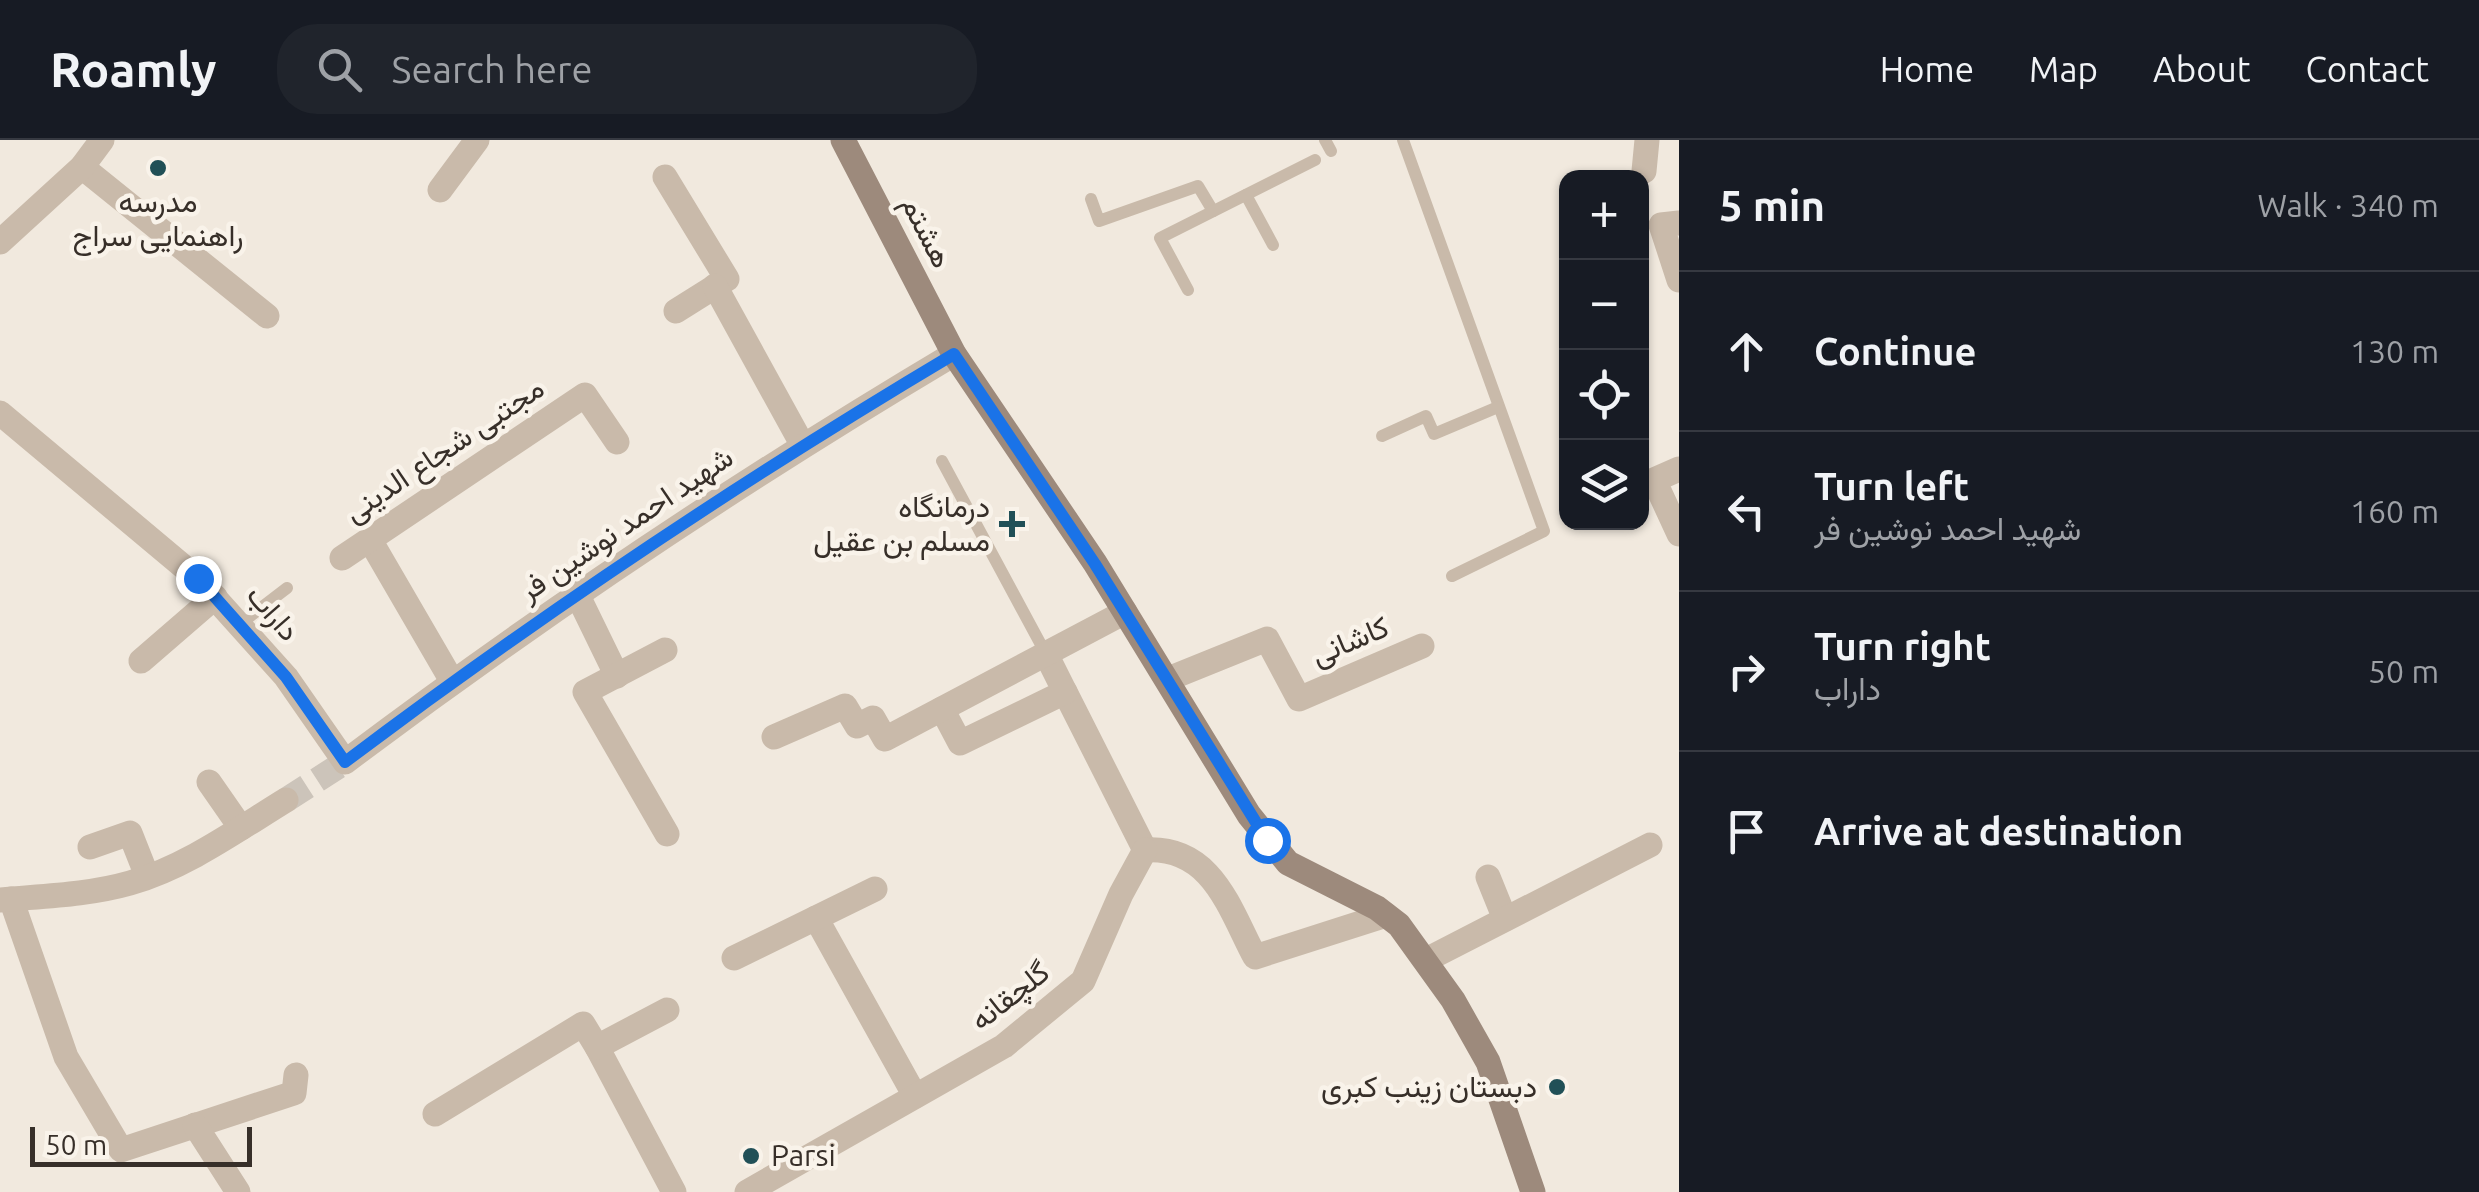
<!DOCTYPE html>
<html lang="en">
<head>
<meta charset="utf-8">
<style>
	:root { --surface:#171b24; --page:#20242c; --text:#f1f3f6; --muted:#9ea1a6; --line:#363941 }
	body { margin:0; font-family:Ubuntu,Vazirmatn,sans-serif; background:var(--page); color:var(--text) }
	.controls { position:absolute; right:30px; top:30px; display:grid; overflow:hidden; border-radius:20px; box-shadow:0 2px 8px #0004 }
	.controls button { width:90px; height:90px; display:grid; place-items:center; padding:0; border:0; border-bottom:2px solid var(--line); background:var(--surface); color:var(--text); font:50px sans-serif }
	.scale { position:absolute; left:30px; bottom:25px; width:222px; box-sizing:border-box; padding-left:10px; border:5px solid #372f29; border-top:0; font-size:28px; line-height:35px; white-space:nowrap; color:#372f29; -webkit-text-stroke:8px #f9f3ea; paint-order:stroke }
	.stop { position:absolute; width:30px; height:30px; margin:-22px; border:8px solid #1a73e8; border-radius:50%; background:#fff }
	.stop.end { background:#1a73e8; border-color:#fff; box-shadow:0 2px 10px #0008 }
	.list { margin:0; padding:0; list-style:none }
	h2 { display:flex; justify-content:space-between; align-items:center; height:130px; margin:0; padding:0 40px; font-size:42px }
	h2 small { font-size:32px; font-weight:400; color:var(--muted) }
	.list li { display:grid; grid-template-columns:65px 1fr auto; gap:30px; align-items:center; box-sizing:border-box; height:160px; padding:0 40px; border-top:2px solid var(--line) }
	.list b { display:block; font-size:38px; white-space:nowrap }
	.list p { margin:0; font-size:32px; white-space:nowrap; color:var(--muted) }
	.list em { font-size:32px; font-style:normal; color:var(--muted) }
	.icon { flex:none; width:55px; height:55px; fill:none; stroke:currentColor; stroke-width:2; stroke-linecap:round; stroke-linejoin:round }
	.map { position:relative; flex:none; width:1679px; height:1052px; overflow:hidden }
	header { display:flex; align-items:center; gap:60px; box-sizing:border-box; height:140px; padding:0 50px; background:var(--surface); border-bottom:2px solid var(--line) }
	header strong { font-size:48px }
	nav { display:flex; gap:55px; margin-inline-start:auto; font-size:35px }
	.search { width:700px; height:90px; background:var(--page); display:flex; align-items:center; gap:25px; box-sizing:border-box; padding:0 35px; border-radius:40px; color:var(--muted); font-size:38px }
	main { display:flex }
	aside { flex:1; background:var(--surface) }
	.map>svg:first-child { display:block }
	.lines { fill:none; stroke-linecap:round; stroke-linejoin:round }
	.street-tunnel { stroke:#ccc4ba; stroke-width:25; stroke-dasharray:25 12; stroke-linecap:butt }
	.lane { stroke:#c9baaa; stroke-width:12 }
	.street { stroke:#c9baaa; stroke-width:25 }
	.secondary { stroke:#9d8a7c; stroke-width:25 }
	.route { stroke:#1a73e8; stroke-width:12 }
	.poi-dot { fill:#215057; stroke:#f9f3ea; stroke-width:4 }
	.labels { text-anchor:middle; stroke-width:9; stroke-linejoin:round; paint-order:stroke }
	.poi-label { font-size:30px; fill:#372f29; stroke:#f9f3ea; text-anchor:end }
	.street-label { font-size:30px; fill:#372f29; stroke:#f9f3ea }
</style>
</head>
<body>
<header>
<strong>Roamly</strong>
<div class="search"><svg class="icon" aria-label="search" viewBox="0 0 24 24"><circle cx="10" cy="10" r="6"/><path d="M15 15l6 6"/></svg>Search here</div>
<nav><a>Home</a><a>Map</a><a>About</a><a>Contact</a></nav>
</header>
<main>
<div class="map">
<svg width="1679" height="1052" viewBox="0 0 1679 1052">
	<rect width="100%" height="100%" fill="#f1e9de"/>
	<g class="lines">
		<!-- street-tunnel -->
		<polyline class="street-tunnel" points="286,660 345,622"/>
		<!-- lane -->
		<g class="lane">
			<polyline points="1325,0 1331,11"/>
			<polyline points="1403,0 1544,391 1452,436"/>
			<polyline points="1246,55 1273,105"/>
			<polyline points="1091,59 1099,81 1198,46 1213,71"/>
			<polyline points="1188,150 1160,98 1315,20"/>
			<polyline points="1382,296 1426,276 1434,294 1498,267"/>
			<polyline points="942,321 1046,514"/>
			<polyline points="240,484 287,448"/>
		</g>
		<!-- street -->
		<g class="street">
			<polyline points="82,27 267,176"/>
			<polyline points="1644,31 1647,0"/>
			<polyline points="665,37 727,139 676,171"/>
			<polyline points="440,50 477,0"/>
			<polyline points="1679,83 1661,85 1679,140"/>
			<polyline points="0,102 82,27 102,0"/>
			<polyline points="715,146 802,304"/>
			<path d="M0,273L197,438L286,537L345,622C540,475 744,339 954,214"/>
			<polyline points="1679,329 1654,340 1679,394"/>
			<polyline points="370,400 452,541"/>
			<polyline points="342,418 585,255 617,302"/>
			<polyline points="578,456 617,536"/>
			<polyline points="665,510 585,552 667,694"/>
			<polyline points="141,521 215,457"/>
			<polyline points="1168,539 1267,499 1299,559 1422,506"/>
			<polyline points="1065,552 1145,710"/>
			<polyline points="942,569 960,603 1065,552 1046,514"/>
			<polyline points="774,597 845,566 857,586 873,578 885,599 1125,472"/>
			<polyline points="209,642 241,688"/>
			<polyline points="90,707 130,693 147,736"/>
			<path d="M1145,710C1212,706 1229,768 1255,817L1386,775"/>
			<polyline points="1488,737 1505,779"/>
			<polyline points="11,759 66,917 121,1010 294,953 296,935"/>
			<path d="M0,760C43,756 88,755 130,743C186,727 237,690 286,660"/>
			<polyline points="816,778 915,956"/>
			<polyline points="734,818 875,749"/>
			<polyline points="1426,820 1650,705"/>
			<polyline points="597,907 674,1052"/>
			<polyline points="435,974 583,884 597,907 667,870"/>
			<polyline points="195,985 238,1052"/>
			<polyline points="747,1052 1004,906 1083,841 1121,754 1145,710"/>
		</g>
		<!-- secondary -->
		<polyline class="secondary" points="843,0 954,214 1095,423 1249,675 1288,723 1377,768 1399,785 1453,860 1488,922 1533,1052"/>
	</g>
	<g class="lines">
		<!-- route -->
		<path class="route" d="M198,438L286,537L345,622C540,475 744,339 954,214L1095,424L1267,700"/>
	</g>
	<!-- markers -->
	<g class="poi-dot">
		<circle cx="158" cy="28" r="10"/>
		<path d="M1007 369h10v10h10v10h-10v10h-10v-10h-10v-10h10z"/>
		<circle cx="1557" cy="947" r="10"/>
		<circle cx="751" cy="1016" r="10"/>
	</g>
	<g class="labels">
		<!-- poi labels -->
		<g class="poi-label">
			<text x="158" y="72" text-anchor="middle">مدرسه<tspan x="158" dy="34">راهنمایی سراج</tspan></text>
			<text x="990" y="377">درمانگاه<tspan x="990" dy="34">مسلم بن عقیل</tspan></text>
			<text x="1537" y="957">دبستان زینب کبری</text>
			<text x="771" y="1026" text-anchor="start">Parsi</text>
		</g>
		<!-- street labels -->
		<g class="street-label">
			<text transform="translate(927 92) rotate(63)" y="10">هشتم</text>
			<text transform="translate(444 310) rotate(-34)" y="10">مجتبی شجاع الدینی</text>
			<text transform="translate(626 384) rotate(-34)" y="10">شهید احمد نوشین فر</text>
			<text transform="translate(273 473) rotate(49)" y="10">داراب</text>
			<text transform="translate(1350 501) rotate(-23)" y="10">کاشانی</text>
			<text transform="translate(1010 856) rotate(-38)" y="10">گلچقانه</text>
		</g>
	</g>
</svg>
<div class="controls">
<button>+</button>
<button>−</button>
<button><svg class="icon" aria-label="locate" viewBox="0 0 24 24"><circle cx="12" cy="12" r="6"/><path d="M12 2v4M12 18v4M2 12h4M18 12h4"/></svg></button>
<button><svg class="icon" aria-label="layers" viewBox="0 0 24 24"><path d="M12 4l9 5-9 5-9-5zM3 14l9 5 9-5"/></svg></button>
</div>
<div class="scale">50 m</div>
<div class="stop" style="left:1267px;top:700px"></div>
<div class="stop end" style="left:198px;top:438px"></div>
</div>
<aside>
<h2>5 min<small>Walk · 340 m</small></h2>
<ul class="list">
<li><svg class="icon" aria-label="ahead" viewBox="0 0 24 24"><path d="M12 20V5M6 11l6-6 6 6"/></svg><div><b>Continue</b></div><em>130 m</em></li>
<li><svg class="icon" aria-label="left" viewBox="0 0 24 24"><path d="M17 20v-9H6M10 6l-5 5 5 5"/></svg><div><b>Turn left</b><p>شهید احمد نوشین فر</p></div><em>160 m</em></li>
<li><svg class="icon" aria-label="right" viewBox="0 0 24 24"><path d="M7 20v-9h11M14 6l5 5-5 5"/></svg><div><b>Turn right</b><p>داراب</p></div><em>50 m</em></li>
<li><svg class="icon" aria-label="arrive" viewBox="0 0 24 24"><path d="M6 21V4h12l-3 4 3 4H6"/></svg><div><b>Arrive at destination</b></div></li>
</ul>
</aside>
</main>
</body>
</html>
